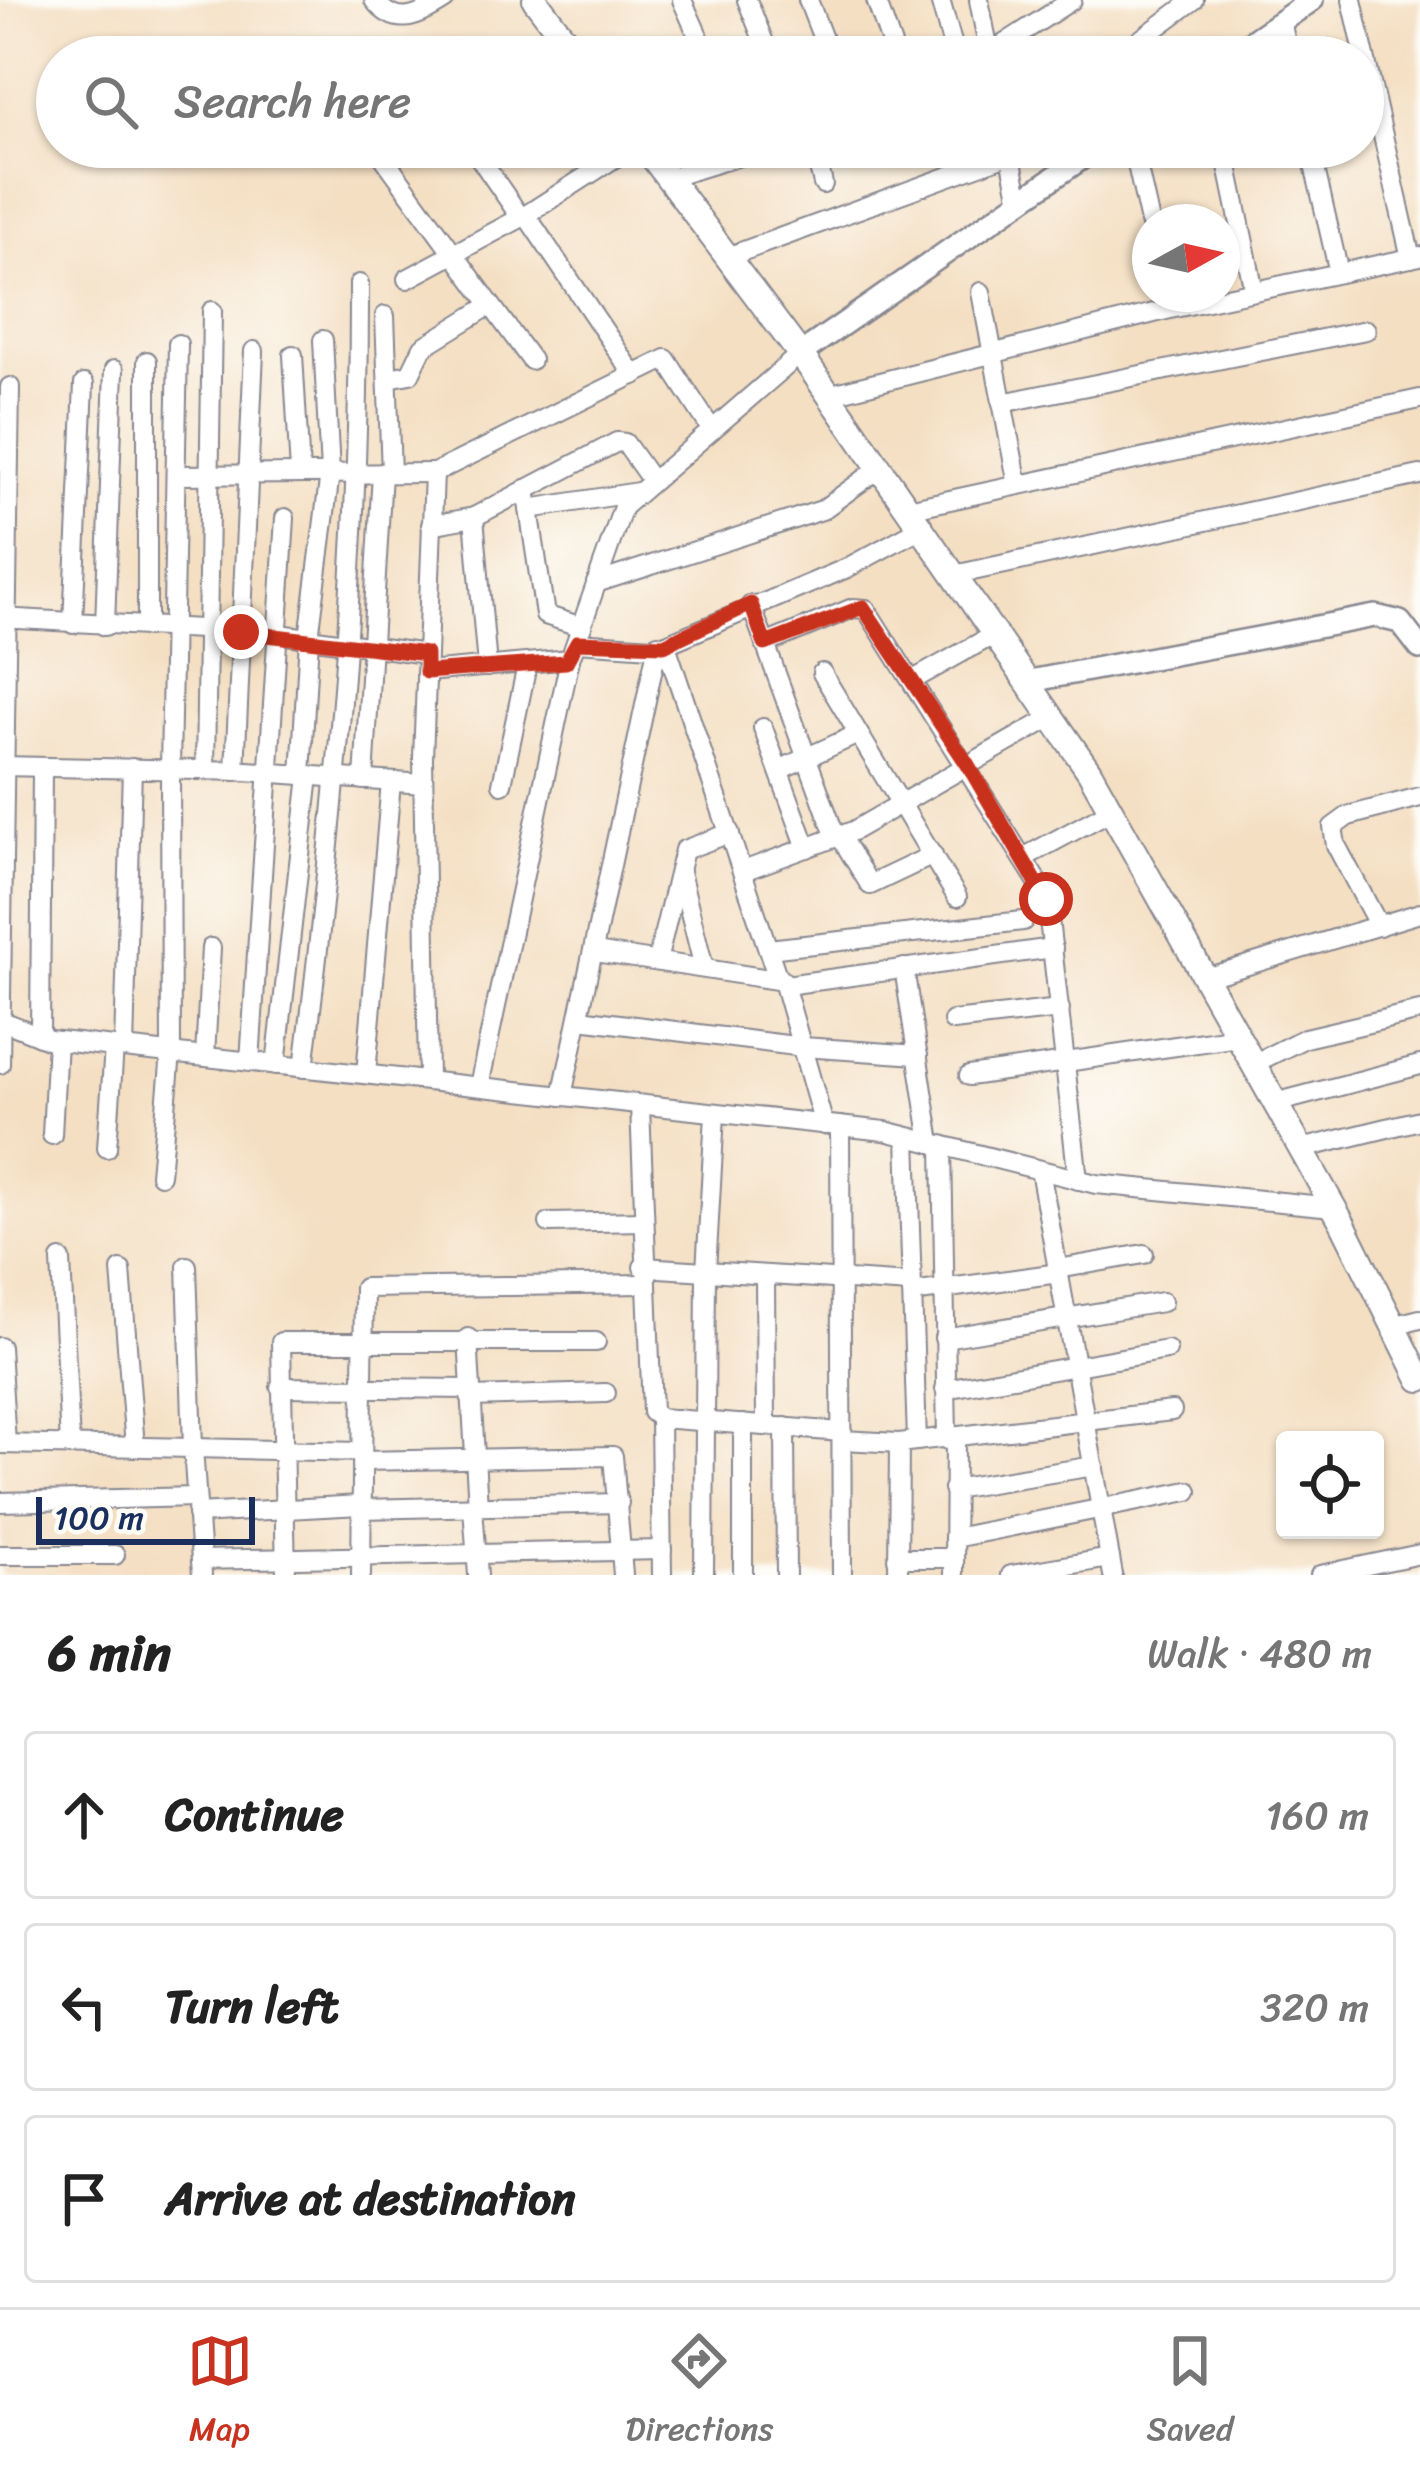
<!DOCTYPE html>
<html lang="en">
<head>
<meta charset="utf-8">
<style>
	:root { --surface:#fff; --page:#f2f2f2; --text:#222; --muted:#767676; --line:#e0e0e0; --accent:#c8321e }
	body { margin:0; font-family:Sriracha,sans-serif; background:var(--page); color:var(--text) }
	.controls { position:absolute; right:36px; bottom:36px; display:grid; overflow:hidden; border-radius:12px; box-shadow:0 3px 9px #0004 }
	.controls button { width:108px; height:108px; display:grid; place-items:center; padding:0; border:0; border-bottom:3px solid var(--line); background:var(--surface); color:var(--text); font:60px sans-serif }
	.compass { position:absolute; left:1132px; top:204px; width:108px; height:108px; border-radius:50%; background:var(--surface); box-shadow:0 3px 9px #0004; rotate:82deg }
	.scale { position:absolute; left:36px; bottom:30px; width:219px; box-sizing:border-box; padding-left:12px; border:6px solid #1b2f5e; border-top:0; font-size:33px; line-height:42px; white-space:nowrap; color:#1b2f5e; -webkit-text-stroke:9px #fdfcf7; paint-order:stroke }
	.stop { position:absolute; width:36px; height:36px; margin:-27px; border:9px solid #c8321e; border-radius:50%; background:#fff }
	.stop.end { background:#c8321e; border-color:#fff; box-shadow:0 3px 12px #0008 }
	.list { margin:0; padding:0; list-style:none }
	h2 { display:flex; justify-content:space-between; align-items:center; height:156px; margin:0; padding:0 48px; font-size:51px }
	h2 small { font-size:39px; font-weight:400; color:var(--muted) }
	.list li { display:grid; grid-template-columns:78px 1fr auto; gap:36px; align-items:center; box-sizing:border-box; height:168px; margin:0 24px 24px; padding:0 24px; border:3px solid var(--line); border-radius:12px }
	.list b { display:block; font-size:45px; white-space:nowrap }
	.list em { font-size:39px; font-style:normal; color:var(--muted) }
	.icon { flex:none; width:66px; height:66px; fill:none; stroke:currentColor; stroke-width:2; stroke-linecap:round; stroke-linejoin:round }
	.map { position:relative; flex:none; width:1420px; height:1575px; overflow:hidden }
	.search { position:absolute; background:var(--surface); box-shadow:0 3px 9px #0004; left:36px; right:36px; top:36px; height:132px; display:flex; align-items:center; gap:30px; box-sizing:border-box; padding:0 42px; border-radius:66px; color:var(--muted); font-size:45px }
	.sheet { height:732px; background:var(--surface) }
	nav { display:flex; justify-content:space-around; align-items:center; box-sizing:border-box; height:168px; border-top:3px solid var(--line); background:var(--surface); font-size:33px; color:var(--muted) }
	nav a { display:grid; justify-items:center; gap:6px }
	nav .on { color:var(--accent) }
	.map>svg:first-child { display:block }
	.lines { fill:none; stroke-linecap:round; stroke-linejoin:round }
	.minor-casing { stroke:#888790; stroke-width:22 }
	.tertiary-casing { stroke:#888790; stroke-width:26 }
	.secondary-casing { stroke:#888790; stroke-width:28 }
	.minor { stroke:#fff; stroke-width:18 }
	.tertiary { stroke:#fff; stroke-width:21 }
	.secondary { stroke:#fff; stroke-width:24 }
	.route { stroke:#c8321e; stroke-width:15 }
</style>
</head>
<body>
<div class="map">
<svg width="1420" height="1575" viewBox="0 0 1420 1575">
	<rect width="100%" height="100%" fill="#fdfcf7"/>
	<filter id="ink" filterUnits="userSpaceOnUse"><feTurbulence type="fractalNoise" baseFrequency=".00833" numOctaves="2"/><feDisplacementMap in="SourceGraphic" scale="24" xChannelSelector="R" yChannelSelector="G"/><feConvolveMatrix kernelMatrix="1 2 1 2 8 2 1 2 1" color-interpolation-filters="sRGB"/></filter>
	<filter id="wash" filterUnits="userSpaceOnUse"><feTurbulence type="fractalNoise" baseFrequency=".004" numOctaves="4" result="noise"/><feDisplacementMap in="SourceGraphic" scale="48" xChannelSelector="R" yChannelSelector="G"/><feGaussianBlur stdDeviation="2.7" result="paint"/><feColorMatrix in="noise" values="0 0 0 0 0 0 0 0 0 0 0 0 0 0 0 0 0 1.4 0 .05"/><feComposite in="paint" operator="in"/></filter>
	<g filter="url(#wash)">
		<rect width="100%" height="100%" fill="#f4dfc3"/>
	</g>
	<g filter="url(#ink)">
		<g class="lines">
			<!-- minor casing -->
			<g class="minor-casing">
				<g id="minor">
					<path d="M374,0C396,29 419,17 445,0"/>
					<polyline points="682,0 704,49"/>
					<polyline points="747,0 770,57"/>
					<polyline points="808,0 830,57"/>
					<polyline points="876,0 896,57"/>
					<polyline points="940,0 956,57"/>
					<polyline points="979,0 990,57"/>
					<polyline points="1352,0 1411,258"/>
					<polyline points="1281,21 1289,57"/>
					<polyline points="990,53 1072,0"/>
					<polyline points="1117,57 1194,0"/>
					<polyline points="376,147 531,360"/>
					<polyline points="472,147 521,218"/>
					<polyline points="814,147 823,184"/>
					<polyline points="1009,147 1020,201"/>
					<polyline points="1133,147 1150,222"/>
					<polyline points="1224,147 1254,291"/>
					<polyline points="1310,147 1339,273"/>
					<polyline points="668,178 769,147"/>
					<polyline points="526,215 634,375"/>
					<polyline points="727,257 1010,154"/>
					<polyline points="407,279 526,215 632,147"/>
					<polyline points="981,292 1018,485"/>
					<polyline points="385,316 391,473"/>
					<polyline points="293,355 300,473"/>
					<polyline points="147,361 147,627"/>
					<polyline points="388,378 410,374 423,347 489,306"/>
					<polyline points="828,395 1170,309 1420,256"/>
					<polyline points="1002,403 1366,330"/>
					<polyline points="177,475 434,473"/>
					<polyline points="526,489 545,615 582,627"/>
					<polyline points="529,509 638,492"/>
					<polyline points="908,509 1420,399"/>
					<polyline points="474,517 487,667"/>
					<polyline points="431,525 474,517 617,442 625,443 652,481"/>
					<polyline points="954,575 1420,475"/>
					<polyline points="596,583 822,510 880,468"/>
					<polyline points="751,605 836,838"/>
					<polyline points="0,618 272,633 426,654"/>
					<polyline points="73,624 84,384"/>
					<polyline points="105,626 114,370"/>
					<polyline points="577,642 667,648 778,979"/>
					<polyline points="765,644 853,608 866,609 1037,881 1048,910 1078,1180"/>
					<polyline points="664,645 847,568 921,528"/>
					<polyline points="426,672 570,659 623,507 712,430"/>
					<polyline points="822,673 957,897"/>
					<polyline points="913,680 995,634"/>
					<polyline points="763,728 807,848"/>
					<polyline points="0,766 247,771 423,784"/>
					<polyline points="205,770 212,311"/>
					<polyline points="779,770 858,734"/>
					<polyline points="235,771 254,351"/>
					<polyline points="301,775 309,638 330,473 323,340"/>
					<polyline points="364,780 382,473"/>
					<polyline points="502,784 527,665"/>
					<polyline points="840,836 870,885 933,855"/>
					<polyline points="1023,858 1112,810"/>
					<polyline points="743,871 853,831 1052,717"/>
					<polyline points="680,872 704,968"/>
					<polyline points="1379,926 1336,845 1333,827 1348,816 1420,797"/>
					<polyline points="768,949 1023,921"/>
					<polyline points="595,952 783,981 824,1125"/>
					<polyline points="657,961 684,850 730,833"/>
					<polyline points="904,968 931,1143"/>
					<polyline points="1205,978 1420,913"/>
					<polyline points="786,985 1053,948"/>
					<polyline points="580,1019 803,1047 918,1055"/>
					<polyline points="0,1020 50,1040 885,1131 1096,1184 1333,1207"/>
					<polyline points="953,1021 1060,1009"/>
					<polyline points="40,1036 42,767"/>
					<polyline points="124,1048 132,768"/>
					<polyline points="205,1057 211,948"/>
					<polyline points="250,1062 285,518"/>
					<polyline points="0,1064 10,387"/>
					<polyline points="1253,1064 1305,1038 1420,1011"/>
					<polyline points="276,1065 309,776"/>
					<path d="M304,1068C336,807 360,548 359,284"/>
					<polyline points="366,1074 391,782"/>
					<polyline points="969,1076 1238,1037"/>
					<polyline points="428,1080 423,758 434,473 666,359 712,430 800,354"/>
					<polyline points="479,1086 570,659"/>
					<polyline points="562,1096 658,644"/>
					<polyline points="1275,1103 1420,1065"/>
					<polyline points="640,1106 652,1412 660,1418 842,1432"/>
					<polyline points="840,1126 842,1575"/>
					<polyline points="52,1135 57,1041"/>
					<polyline points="907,1137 917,1441"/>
					<polyline points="942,1145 947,1440"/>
					<polyline points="107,1148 114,1047"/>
					<polyline points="1301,1149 1420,1120"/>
					<polyline points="1040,1170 1113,1575"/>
					<polyline points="160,1175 171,1053 170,769 178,344"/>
					<polyline points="549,1223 643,1221"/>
					<polyline points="61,1260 70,1446"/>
					<polyline points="187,1266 193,1448 362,1452"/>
					<polyline points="643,1267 911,1284"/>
					<polyline points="1058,1269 1144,1254"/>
					<polyline points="121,1270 135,1447"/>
					<polyline points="765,1275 766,1426"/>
					<polyline points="912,1293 1059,1273"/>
					<polyline points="1393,1326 1420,1319"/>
					<polyline points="468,1338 478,1507"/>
					<polyline points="944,1338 1162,1302"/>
					<polyline points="0,1347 6,1444"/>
					<polyline points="280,1387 470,1389"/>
					<polyline points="945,1389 1167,1350"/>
					<polyline points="470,1397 606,1393"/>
					<polyline points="660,1418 662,1575"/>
					<polyline points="743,1424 743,1575"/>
					<polyline points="785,1427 786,1575"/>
					<polyline points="842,1440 899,1443"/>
					<polyline points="0,1444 193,1448 202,1575"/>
					<polyline points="362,1461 613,1456 623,1575"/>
					<polyline points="953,1489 1094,1466"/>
					<polyline points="0,1502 196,1497"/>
					<polyline points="473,1507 478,1575"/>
					<polyline points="361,1509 619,1503"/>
					<polyline points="197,1514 361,1505"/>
					<polyline points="954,1538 1188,1491"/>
					<polyline points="0,1555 115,1555"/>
					<polyline points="897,1558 954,1558"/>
					<polyline points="201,1560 662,1550"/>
					<polyline points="286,1575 281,1342 596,1342"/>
					<polyline points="361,1575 364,1288 644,1284"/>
					<polyline points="704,1575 706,1271 715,1114"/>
					<polyline points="898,1575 899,1443 1172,1411"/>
					<polyline points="954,1575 955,1439"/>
					<polyline points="1011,1575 1110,1558"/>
					<polyline points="1320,1575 1420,1554"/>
				</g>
			</g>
			<!-- tertiary casing -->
			<g class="tertiary-casing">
				<g id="tertiary">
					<polyline points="1229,57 1312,0"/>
					<polyline points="800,354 1098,147"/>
					<polyline points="1030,681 1375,616 1400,622 1420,648"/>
				</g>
			</g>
			<!-- secondary casing -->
			<g class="secondary-casing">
				<g id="secondary">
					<polyline points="535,0 578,57"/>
					<polyline points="645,147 809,366 1089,771 1343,1224 1420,1379"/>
				</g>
			</g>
			<!-- minor -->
			<use href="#minor" class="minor"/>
			<!-- tertiary -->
			<use href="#tertiary" class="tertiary"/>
			<!-- secondary -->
			<use href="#secondary" class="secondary"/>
		</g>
	</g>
	<g class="lines" filter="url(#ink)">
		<!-- route -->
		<polyline class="route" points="241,632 426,654 426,672 566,662 577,642 664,645 751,604 765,644 863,607 968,765 1046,899"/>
	</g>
</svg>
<div class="controls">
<button><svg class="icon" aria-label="locate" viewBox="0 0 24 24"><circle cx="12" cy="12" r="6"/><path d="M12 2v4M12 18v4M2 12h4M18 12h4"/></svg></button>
</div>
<svg class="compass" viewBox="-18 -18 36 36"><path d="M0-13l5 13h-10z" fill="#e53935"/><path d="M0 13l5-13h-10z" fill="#767676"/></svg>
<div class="scale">100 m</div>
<div class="stop" style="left:1046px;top:899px"></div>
<div class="stop end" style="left:241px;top:632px"></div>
<div class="search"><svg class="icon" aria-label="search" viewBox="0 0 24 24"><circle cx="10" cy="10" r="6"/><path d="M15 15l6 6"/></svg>Search here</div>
</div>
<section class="sheet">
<h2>6 min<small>Walk · 480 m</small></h2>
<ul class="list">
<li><svg class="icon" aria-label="ahead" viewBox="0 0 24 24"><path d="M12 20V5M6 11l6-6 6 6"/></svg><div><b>Continue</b></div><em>160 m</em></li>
<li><svg class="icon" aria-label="left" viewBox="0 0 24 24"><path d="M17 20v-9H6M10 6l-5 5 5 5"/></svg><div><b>Turn left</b></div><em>320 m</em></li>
<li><svg class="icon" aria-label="arrive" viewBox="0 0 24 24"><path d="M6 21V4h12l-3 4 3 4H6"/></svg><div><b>Arrive at destination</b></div></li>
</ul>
</section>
<nav>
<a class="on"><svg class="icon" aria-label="map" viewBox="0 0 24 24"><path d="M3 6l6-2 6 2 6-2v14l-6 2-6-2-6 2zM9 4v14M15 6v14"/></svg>Map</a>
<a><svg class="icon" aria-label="directions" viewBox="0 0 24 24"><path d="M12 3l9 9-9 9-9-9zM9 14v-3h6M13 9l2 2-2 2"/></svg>Directions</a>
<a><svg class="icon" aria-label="saved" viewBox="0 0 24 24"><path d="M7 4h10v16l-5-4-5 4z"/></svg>Saved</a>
</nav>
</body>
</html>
